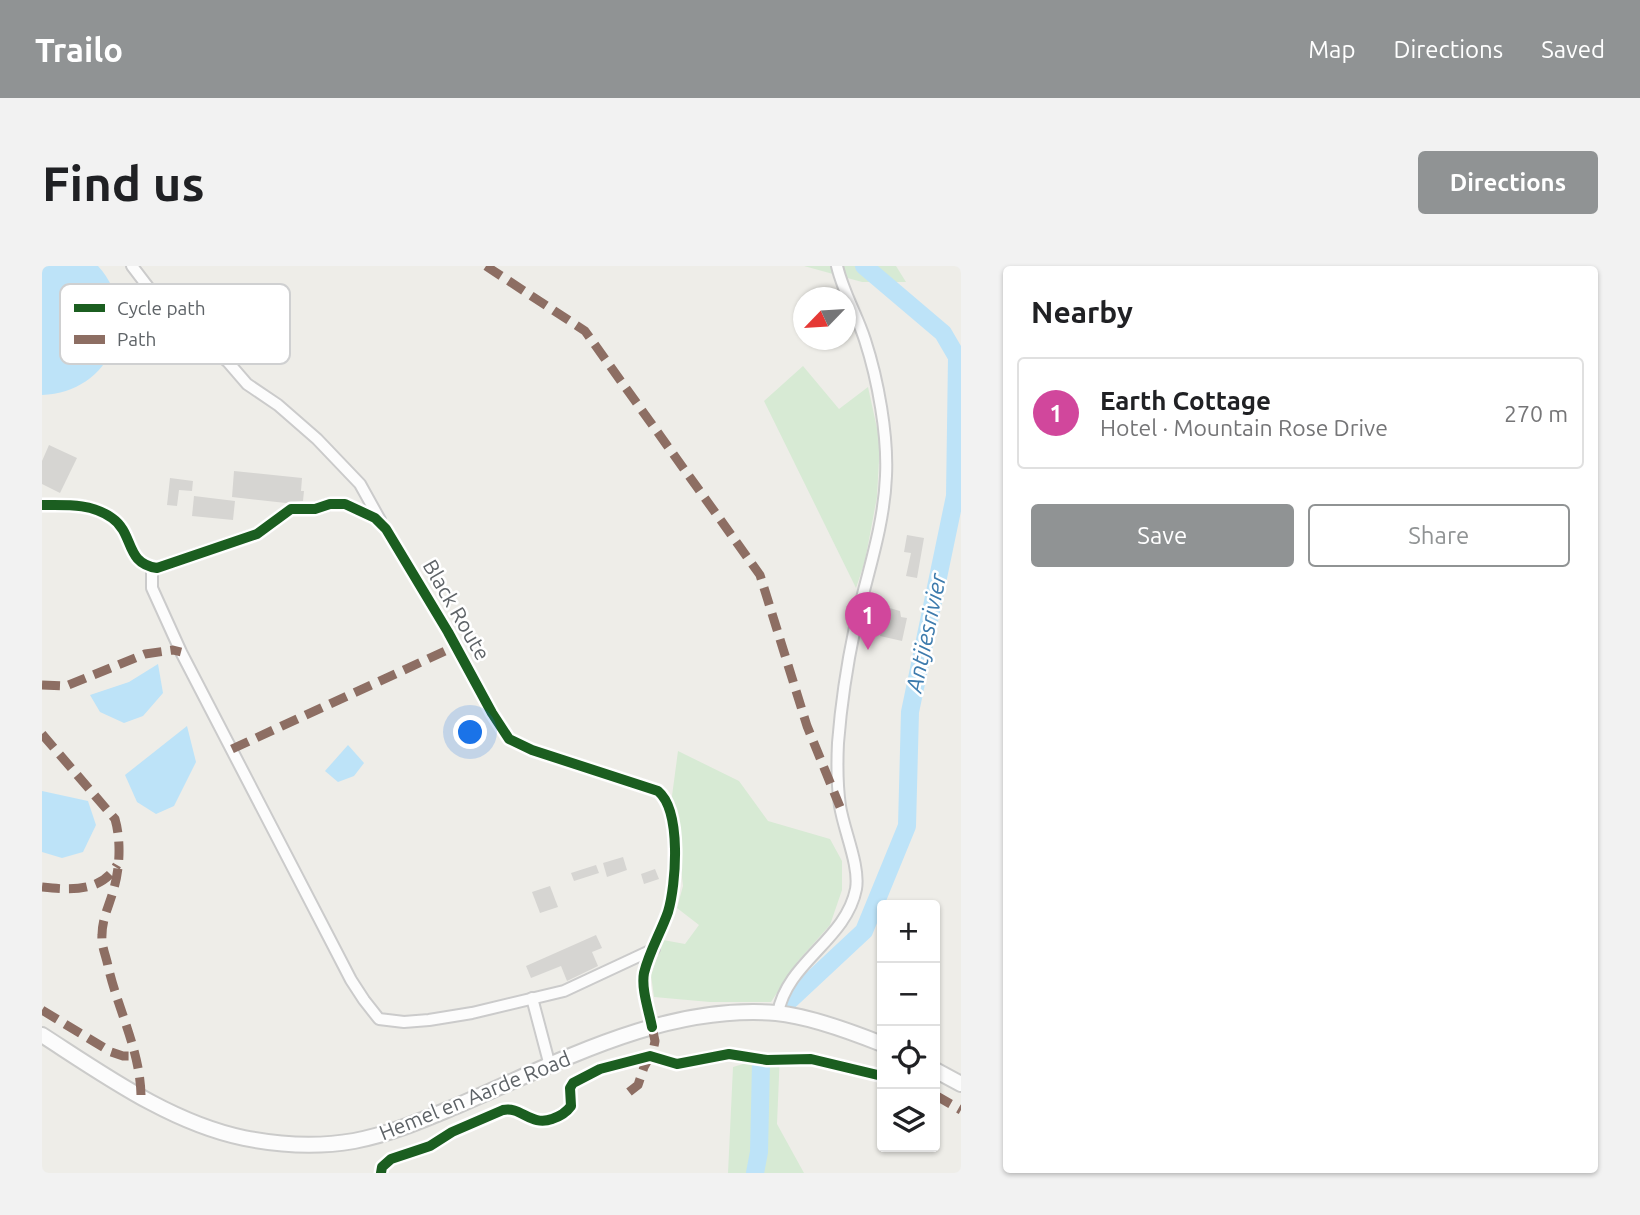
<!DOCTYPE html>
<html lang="en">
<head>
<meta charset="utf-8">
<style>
	:root { --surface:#fff; --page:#f2f2f2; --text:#202124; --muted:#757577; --line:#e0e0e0; --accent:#909394 }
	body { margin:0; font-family:Ubuntu,sans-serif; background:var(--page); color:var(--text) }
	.controls { position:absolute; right:21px; bottom:21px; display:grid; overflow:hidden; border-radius:7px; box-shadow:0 2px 5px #0004 }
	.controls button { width:63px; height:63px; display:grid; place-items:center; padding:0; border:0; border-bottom:2px solid var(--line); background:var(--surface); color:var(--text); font:35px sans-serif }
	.compass { position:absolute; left:751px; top:21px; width:63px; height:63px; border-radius:50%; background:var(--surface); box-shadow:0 2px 5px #0004; rotate:245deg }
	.you { position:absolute; left:429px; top:467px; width:24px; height:24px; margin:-18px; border:5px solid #fff; border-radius:50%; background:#1a73e8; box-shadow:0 0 0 10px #1a73e833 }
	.badge { display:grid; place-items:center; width:46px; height:46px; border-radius:50%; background:var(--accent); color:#fff; font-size:23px; font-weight:700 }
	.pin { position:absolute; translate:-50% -58px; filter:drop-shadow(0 2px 4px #0008) }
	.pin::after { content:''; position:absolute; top:37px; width:24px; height:21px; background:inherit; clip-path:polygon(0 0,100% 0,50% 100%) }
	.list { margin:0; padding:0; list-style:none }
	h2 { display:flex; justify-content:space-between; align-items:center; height:91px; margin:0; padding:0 28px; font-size:30px }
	h2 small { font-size:23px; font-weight:400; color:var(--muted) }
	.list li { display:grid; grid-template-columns:46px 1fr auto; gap:21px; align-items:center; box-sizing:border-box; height:112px; margin:0 14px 14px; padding:0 14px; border:2px solid var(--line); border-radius:7px }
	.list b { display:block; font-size:26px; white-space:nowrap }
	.list p { margin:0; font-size:23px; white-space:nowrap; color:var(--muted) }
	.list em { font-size:23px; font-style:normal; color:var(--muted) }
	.actions { display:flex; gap:14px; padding:21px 28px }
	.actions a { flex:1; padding:16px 0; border:2px solid var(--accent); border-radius:7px; text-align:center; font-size:24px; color:var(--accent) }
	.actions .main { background:var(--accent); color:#fff }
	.icon { flex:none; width:38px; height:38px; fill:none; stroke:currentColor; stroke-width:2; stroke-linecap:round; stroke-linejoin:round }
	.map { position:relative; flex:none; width:919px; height:907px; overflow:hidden; border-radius:7px }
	header { display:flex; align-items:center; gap:42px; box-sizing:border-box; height:98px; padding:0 35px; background:var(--accent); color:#fff }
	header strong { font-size:33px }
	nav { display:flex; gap:38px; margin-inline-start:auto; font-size:24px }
	.intro { display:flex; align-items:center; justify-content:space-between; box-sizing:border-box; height:168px; padding:0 42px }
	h1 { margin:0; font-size:49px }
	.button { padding:18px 32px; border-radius:7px; background:var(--accent); color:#fff; font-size:24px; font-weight:700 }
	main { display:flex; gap:42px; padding:0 42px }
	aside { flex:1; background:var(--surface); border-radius:7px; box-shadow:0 2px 5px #0004 }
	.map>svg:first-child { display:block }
	.green { fill:#d7ead4 }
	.water { fill:#bde3f8 }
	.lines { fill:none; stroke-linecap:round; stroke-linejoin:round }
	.river { stroke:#bde3f8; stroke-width:18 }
	.building { fill:#d6d5d2 }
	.street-casing { stroke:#cbcbcb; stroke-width:14 }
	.secondary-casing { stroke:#cbcbca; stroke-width:18 }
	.street { stroke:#fcfcfc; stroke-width:10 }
	.secondary { stroke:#fcfcfc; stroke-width:14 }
	.quiet { stroke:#8d6e63; stroke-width:9; stroke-dasharray:18 9; stroke-linecap:butt }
	.cycleway-casing { stroke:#fff; stroke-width:15 }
	.cycleway { stroke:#1b5e20; stroke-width:10 }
	.labels { text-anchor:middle; stroke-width:5; stroke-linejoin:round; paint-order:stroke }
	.street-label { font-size:21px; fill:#5e6367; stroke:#fff }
	.water-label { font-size:23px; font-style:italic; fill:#3d7bad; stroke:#fff }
	.key { fill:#fff; stroke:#cfd0d1; stroke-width:2 }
	.key-label { font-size:19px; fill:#5e6367 }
</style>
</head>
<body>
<header>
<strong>Trailo</strong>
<nav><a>Map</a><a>Directions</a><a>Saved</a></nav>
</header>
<div class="intro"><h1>Find us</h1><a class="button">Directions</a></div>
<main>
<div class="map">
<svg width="919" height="907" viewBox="0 0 919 907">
	<rect width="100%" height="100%" fill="#eeede8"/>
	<!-- green -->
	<g class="green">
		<polygon points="762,0 854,0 864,16 820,16"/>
		<polygon points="761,100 797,143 826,121 838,176 835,231 823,295 814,322 722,135"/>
		<polygon points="636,485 697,515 726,555 788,573 800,595 800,624 788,659 756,695 729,736 668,736 612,731 609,709 621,674 643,678 657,659 635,642 641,620 630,530"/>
		<polygon points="738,787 735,858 762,907 686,907 691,801"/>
	</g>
	<!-- water -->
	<g class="water">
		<path d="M0,0H56C102,51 68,127 0,129Z"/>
		<polygon points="116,398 121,427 101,450 82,457 58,446 48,429 87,416"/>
		<polygon points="145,460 154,496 132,540 114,548 95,536 83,509"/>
		<polygon points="306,479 322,497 312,510 296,516 283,505"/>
		<polygon points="0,525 46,535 54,559 41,586 20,592 0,586"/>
	</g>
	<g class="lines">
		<!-- river -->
		<g class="river">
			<polyline points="747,735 822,665 865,560 868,446 913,230 915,91 901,67 822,0"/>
			<polyline points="713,907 717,886 719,798"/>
		</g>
	</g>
	<!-- building -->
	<g class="building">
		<polygon points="7,179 35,192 18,227 0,218 0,195"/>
		<polygon points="192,205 260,212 259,225 262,225 261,235 244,237 190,231"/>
		<polygon points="128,212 151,215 150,225 137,224 135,240 125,239"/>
		<polygon points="152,230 193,235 191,254 150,250"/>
		<polygon points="865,269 882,272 875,312 864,310 869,287 862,286"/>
		<polygon points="844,341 858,345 859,351 865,352 860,375 838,370"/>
		<polygon points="581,591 585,604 565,611 561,597"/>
		<polygon points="554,599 557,607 532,615 529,607"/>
		<polygon points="613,603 617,613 602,618 599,608"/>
		<polygon points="508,620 516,641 498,647 490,626"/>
		<polygon points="554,669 560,682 550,686 556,700 525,715 519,700 489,712 484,700"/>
	</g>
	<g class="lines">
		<!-- street casing -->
		<g class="street-casing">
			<g id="street">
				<polyline points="90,0 116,34 186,96 205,118 236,139 275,173 318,218 338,254"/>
				<path d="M0,239C24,239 49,237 70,252C93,268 82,297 115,302L215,268L249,243H273L288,238H303L333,252L344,263L406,366L450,447L467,473L490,484L616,525C640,545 634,619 626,646C619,666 607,686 602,707C599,723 607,745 610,761"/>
				<polyline points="110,301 110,322 139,386 309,714 322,734 337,753 362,756 387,754 430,747 522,725 612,683"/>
				<polyline points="490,732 508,800"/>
				<path d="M736,747C745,696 804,674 814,623C818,600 802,565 798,540C795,519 795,498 796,477C799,438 805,399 813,361C824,311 842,262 844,210C846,169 836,114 823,74C815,49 801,26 795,0"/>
			</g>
		</g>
		<!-- secondary casing -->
		<g class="secondary-casing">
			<g id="secondary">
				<path d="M0,769C62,809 129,857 202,872C237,879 277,881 312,875C349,868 383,853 417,839C517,796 622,738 734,747C766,750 810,766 840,778"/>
				<polyline points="893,804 919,818"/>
			</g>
		</g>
		<!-- street -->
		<use href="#street" class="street"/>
		<!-- secondary -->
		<use href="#secondary" class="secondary"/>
		<!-- quiet -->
		<g class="quiet">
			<polyline points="444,0 543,65 718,309 765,460 798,541"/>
			<polyline points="0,419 24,420 103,388 131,384 139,386"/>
			<path d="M0,468L73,553C79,574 78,601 72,622C68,638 60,652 60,669C59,679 64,690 66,700C76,744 98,784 99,829"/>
			<polyline points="190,483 414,380"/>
			<path d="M0,621C27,624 59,627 75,599"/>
			<polyline points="0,744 69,786 81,790 95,790"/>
			<polyline points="587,826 596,819 602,801 611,785 613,775 610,761"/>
			<polyline points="893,829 919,844"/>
		</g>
		<!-- cycleway casing -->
		<g class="cycleway-casing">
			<g id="cycleway">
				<path d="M0,239C24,239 49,237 70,252C93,268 82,297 115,302L215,268L249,243H273L288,238H303L333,252L344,263L406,366L450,447L467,473L490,484L616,525C640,545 634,619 626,646C619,666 607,686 602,707C599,723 607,745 610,761"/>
				<path d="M339,907L340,901L349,893L388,880L410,866L461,844C479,840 489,861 510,853C519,850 524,847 529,840L528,822L531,817L558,803L608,790L635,798L687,788L725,794L769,793L840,810"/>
			</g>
		</g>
		<!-- cycleway -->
		<use href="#cycleway" class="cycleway"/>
	</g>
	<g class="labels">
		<!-- street labels -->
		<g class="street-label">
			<text transform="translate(414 344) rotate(60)" y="7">Black Route</text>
			<text transform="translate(433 830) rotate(-22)" y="7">Hemel en Aarde Road</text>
		</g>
		<!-- water labels -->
		<g class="water-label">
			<text transform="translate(884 367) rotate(-78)" y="8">Antjiesrivier</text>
		</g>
	</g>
	<!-- legend -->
	<rect x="18" y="18" width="230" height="80" rx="10" class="key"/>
	<rect x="32" y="38" width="31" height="8" fill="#1b5e20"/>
	<rect x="32" y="69" width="31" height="9" fill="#8d6e63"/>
	<g class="key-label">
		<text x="75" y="49">Cycle path</text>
		<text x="75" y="80">Path</text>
	</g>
</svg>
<div class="controls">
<button>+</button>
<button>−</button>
<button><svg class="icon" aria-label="locate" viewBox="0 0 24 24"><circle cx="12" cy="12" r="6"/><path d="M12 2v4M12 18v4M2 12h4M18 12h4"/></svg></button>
<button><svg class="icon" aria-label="layers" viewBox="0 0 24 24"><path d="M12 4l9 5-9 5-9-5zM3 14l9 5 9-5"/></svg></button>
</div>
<svg class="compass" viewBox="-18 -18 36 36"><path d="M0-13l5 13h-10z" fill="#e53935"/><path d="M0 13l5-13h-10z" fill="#757577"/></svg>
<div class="you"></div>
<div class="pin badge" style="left:826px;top:384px;background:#d1479c">1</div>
</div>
<aside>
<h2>Nearby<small></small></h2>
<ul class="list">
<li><span class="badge" style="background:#d1479c">1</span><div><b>Earth Cottage</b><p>Hotel · Mountain Rose Drive</p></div><em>270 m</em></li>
</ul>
<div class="actions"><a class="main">Save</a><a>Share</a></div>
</aside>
</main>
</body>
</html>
